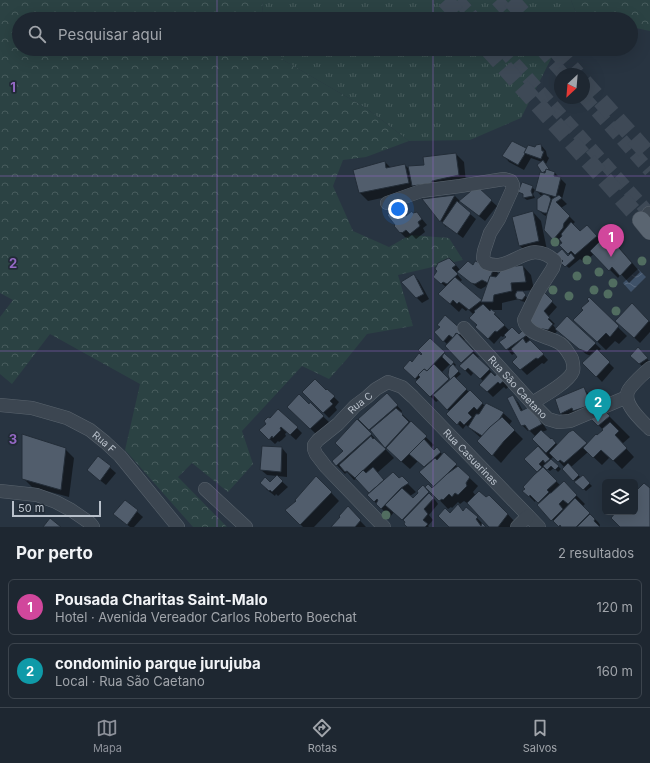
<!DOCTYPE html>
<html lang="pt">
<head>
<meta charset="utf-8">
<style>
	:root { --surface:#1e2731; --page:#262f39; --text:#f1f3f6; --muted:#a1a5ab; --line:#3c444d; --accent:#8c9099 }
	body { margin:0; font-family:Inter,sans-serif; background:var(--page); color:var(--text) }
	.controls { position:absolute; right:12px; bottom:12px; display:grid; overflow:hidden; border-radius:6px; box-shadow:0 4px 16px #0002 }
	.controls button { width:36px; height:36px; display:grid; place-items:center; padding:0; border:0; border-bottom:1px solid var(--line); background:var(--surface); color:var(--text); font:20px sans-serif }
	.compass { position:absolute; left:554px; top:68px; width:36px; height:36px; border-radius:50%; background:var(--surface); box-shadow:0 4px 16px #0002; rotate:206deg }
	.scale { position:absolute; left:12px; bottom:10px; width:89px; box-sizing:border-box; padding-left:4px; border:2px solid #b9c1cb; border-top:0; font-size:11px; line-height:14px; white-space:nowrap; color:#b9c1cb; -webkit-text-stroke:3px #212b36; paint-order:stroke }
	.you { position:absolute; left:398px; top:209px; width:14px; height:14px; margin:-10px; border:3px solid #fff; border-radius:50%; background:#1a73e8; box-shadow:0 0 0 6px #1a73e833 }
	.badge { display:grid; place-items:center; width:26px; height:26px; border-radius:50%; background:var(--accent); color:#fff; font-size:13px; font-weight:700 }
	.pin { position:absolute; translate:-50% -33px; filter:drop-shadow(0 1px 2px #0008) }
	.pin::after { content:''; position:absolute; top:21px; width:14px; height:12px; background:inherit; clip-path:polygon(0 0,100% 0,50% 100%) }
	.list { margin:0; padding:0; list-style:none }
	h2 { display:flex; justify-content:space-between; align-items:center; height:52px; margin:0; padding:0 16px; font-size:17px }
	h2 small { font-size:13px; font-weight:400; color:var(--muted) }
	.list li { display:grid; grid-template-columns:26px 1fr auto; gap:12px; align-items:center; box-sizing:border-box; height:56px; margin:0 8px 8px; padding:0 8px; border:1px solid var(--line); border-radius:6px }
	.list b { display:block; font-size:15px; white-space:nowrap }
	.list p { margin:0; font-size:13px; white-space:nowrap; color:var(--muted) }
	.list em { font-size:13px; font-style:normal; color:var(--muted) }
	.icon { flex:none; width:22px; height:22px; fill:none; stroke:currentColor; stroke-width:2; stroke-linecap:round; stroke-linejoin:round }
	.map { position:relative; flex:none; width:650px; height:527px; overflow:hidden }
	.search { position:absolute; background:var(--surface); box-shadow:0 4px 16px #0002; left:12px; right:12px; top:12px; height:44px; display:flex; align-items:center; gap:10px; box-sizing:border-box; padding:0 14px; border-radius:22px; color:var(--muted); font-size:15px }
	.sheet { height:180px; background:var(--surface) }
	nav { display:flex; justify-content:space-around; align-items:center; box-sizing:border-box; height:56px; border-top:1px solid var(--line); background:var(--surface); font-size:11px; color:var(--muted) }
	nav a { display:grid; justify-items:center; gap:2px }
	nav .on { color:var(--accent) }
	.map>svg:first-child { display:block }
	.grass { fill:url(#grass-tufts) }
	.forest { fill:url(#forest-crowns) }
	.water { fill:url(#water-waves) }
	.shadow { fill:#0007; fill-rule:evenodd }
	.building { fill:#515d6c; stroke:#232d38 }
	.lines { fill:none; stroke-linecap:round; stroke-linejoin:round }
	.minor-tunnel { stroke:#3e4956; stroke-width:13; stroke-dasharray:13 6; stroke-linecap:butt }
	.major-tunnel { stroke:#3e4956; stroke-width:17; stroke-dasharray:17 8; stroke-linecap:butt }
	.minor-casing { stroke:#5a646e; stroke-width:14 }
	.major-casing { stroke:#464f5a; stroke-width:18 }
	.minor { stroke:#3c4651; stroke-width:13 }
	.major { stroke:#5a6571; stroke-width:17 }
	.tree { fill:#516d60 }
	.grid { fill:none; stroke:#9468c4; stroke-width:1; stroke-opacity:0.55 }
	.labels { text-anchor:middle; stroke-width:3.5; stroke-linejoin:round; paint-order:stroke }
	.street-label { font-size:10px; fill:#b9c1cb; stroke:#212b36 }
	.grid-label { font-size:13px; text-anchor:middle; font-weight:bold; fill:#9468c4; stroke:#212b36; stroke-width:3.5; stroke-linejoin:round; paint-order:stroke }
</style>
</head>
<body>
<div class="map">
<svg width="650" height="527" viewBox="0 0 650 527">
	<defs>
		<pattern id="grass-tufts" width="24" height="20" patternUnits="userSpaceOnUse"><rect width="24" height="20" fill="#2b4243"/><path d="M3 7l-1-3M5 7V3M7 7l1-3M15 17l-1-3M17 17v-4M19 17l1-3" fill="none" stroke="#485c5d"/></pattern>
		<pattern id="forest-crowns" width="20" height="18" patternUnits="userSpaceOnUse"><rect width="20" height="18" fill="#2b4243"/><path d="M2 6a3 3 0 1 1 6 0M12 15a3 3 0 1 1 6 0" fill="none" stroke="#485c5d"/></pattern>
		<pattern id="water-waves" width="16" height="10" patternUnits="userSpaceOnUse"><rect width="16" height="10" fill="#3f5269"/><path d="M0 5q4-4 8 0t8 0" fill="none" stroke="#59697d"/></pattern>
	</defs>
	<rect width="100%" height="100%" fill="#283441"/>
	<!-- grass -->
	<g class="grass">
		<polygon points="262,0 571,0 576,13 572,19 263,19"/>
		<polygon points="276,49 556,49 521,118 470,140 409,141 366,108 283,60"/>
	</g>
	<!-- forest -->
	<g class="forest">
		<polygon points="0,0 262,0 263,19 19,19 19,49 276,49 283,60 366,108 409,141 366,157 343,160 333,186 353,231 389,247 410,235 449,238 463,260 398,275 413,326 367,334 346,360 329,379 302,366 242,431 253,464 228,492 192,463 178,477 227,527 193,527 125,450 140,384 50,334 12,384 0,374 0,317 13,300 0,293"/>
		<polygon points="571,0 650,0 650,31 631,27 631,19 605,19 576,13"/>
	</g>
	<!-- water -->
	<polygon class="water" points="638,269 646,277 631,292 623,283"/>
	<!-- shadow -->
	<g class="shadow">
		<polygon points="541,145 546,151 547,156 549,158 546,164 544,162 551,172 555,173 566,184 562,199 567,204 561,208 575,222 572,225 580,232 596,235 601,242 607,236 616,244 640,272 629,283 621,274 618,278 594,254 584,262 580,259 569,268 563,263 570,255 561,245 563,243 562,241 559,244 554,239 548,217 544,215 538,210 542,197 536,190 545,174 538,165 542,162 531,158 524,170 509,162 504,156 527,149 536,149"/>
		<polygon points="456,154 464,162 466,183 418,190 368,201 360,193 354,170 385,162 391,168 405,165 410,170"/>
		<polygon points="532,187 535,190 533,194 535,198 527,200 524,198 524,195 519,192"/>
		<polygon points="477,188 497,206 485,221 466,206"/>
		<polygon points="455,196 460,201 458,204 476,219 463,238 447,226 446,227 424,200"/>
		<polygon points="400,209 407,217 417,213 427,225 423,228 425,232 416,239 412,235 408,238 406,238 400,232 397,212"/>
		<polygon points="533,212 541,221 547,250 528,254 519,245"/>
		<path d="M455,264L460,270L473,266L494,269L499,274L523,266L531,275L534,290L522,291L527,298L525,302L521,301L519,299L502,303V310H490L500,319L499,320L510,331L519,335L523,332L548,360L544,364L542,363L527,375L514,362L518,358L515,353L512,355L507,349V338L505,335L503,337L501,336L494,344L477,327L478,325L474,315L468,309L466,311L462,308L459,312L439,294L446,287L440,282ZM459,273L478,288L481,289L488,285L482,302L460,282L462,280L457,274Z"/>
		<polygon points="414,275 419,281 429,299 422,303 417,298"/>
		<polygon points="542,292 557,307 548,317 555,324 553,325 556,329 567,317 601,349 598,352 614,368 602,382 584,363 591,356 586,354 558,330 554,335 539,332"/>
		<polygon points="589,299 627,336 619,344 615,341 606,350 575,320 591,301"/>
		<polygon points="632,304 650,322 650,332 640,343 622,326"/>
		<path d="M445,317L468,337L463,341L479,357L477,358L496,376L512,384L506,389L504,387L493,397L481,385L484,382L474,372L471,376L461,366L463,364L447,346L448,345L435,332L441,328ZM456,331L458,333L455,337L453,335Z"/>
		<path d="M430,339L456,365L454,367L461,374L455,379L469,392L470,391L485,406L487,404L503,413L512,421L509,425L523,439L512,450L501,463L479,441L481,438L466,425L463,429L448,414L450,412L439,400L436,402L416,382L418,381L405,368L423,354ZM450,364L452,366L451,380L449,381L441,373Z"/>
		<polygon points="638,348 649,361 642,366 631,356"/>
		<polygon points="583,388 589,394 596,411 567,419 561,414 556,400"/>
		<polygon points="327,390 339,402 335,407 337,410 329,418 303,392"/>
		<polygon points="512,396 518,402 523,411 536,413 547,430 542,432 551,440 552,439 558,445 573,431 588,444 604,431 591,417 603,410 630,437 622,444 634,457 622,469 610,457 602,465 588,452 571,467 581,478 582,476 592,486 586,491 574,480 564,469 565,468 554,456 551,459 561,469 558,472 554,468 550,471 546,468 544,470 561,486 564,483 585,504 582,507 598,522 600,525 599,527 559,527 539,505 540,504 536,500 535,502 524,491 539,472 526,459 539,445 536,437 529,430 528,431 522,425"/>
		<polygon points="392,400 402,411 401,413 434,445 431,448 434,451 437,449 443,455 444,454 478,486 473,492 476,496 502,508 516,523 513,527 490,527 468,502 467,503 464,501 460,504 458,502 452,508 451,507 448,509 427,487 433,489 435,487 426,468 418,461 410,469 395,456 359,419"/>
		<polygon points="310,404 329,422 316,434 288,407 309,405"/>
		<polygon points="279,410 302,433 296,440 287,432 285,434 286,436 282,440 279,442 278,441 275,444 260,430"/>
		<polygon points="357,420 394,458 377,473 384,481 399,479 401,477 416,492 410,496 413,499 419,493 423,487 436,501 438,504 429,515 433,520 428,526 429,527 408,527 406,523 394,512 390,517 374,501 371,493 361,483 356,479 354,480 347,472 345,474 333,461 344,451"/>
		<polygon points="282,448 287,454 287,477 267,475 261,470"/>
		<polygon points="65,449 74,458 69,497 32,487 23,478"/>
		<polygon points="98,457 116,473 106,485 93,475"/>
		<polygon points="277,477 288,487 278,496 276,494 275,496 266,489"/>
		<polygon points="316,477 339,501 314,527 303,527 286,510 297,501"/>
		<polygon points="125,501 143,517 134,527 130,527 120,519"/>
		<polygon points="458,506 463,511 477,518 485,526 485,527 451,527 450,514"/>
		<polygon points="348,508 366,527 332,527"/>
	</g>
	<!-- building -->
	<g class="building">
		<polygon points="512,141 528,149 518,165 502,156"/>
		<polygon points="541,144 542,151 544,151 541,159 524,153 528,145 535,147 536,145"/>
		<polygon points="456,153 459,175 432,181 433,183 412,186 408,166 424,165 423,157"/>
		<polygon points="543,160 549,169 542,173 537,165"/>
		<polygon points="385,161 386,168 405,164 409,183 359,193 353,170"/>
		<polygon points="546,169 555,172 554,176 561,177 556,197 535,191 540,172 545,173"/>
		<polygon points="522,182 533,186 531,191 533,196 523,198 523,194 518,192"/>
		<polygon points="477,186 492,200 479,216 459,201"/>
		<polygon points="544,194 549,196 551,199 547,213 544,213 537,210 537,199"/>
		<polygon points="455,195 440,222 422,199"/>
		<polygon points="559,195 562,198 556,202 570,216 564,223 563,228 553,240 544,230 547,214 552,199"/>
		<polygon points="457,201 471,213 457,234 442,223"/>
		<polygon points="400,208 406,216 412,211 413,213 417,212 422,219 418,222 420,226 410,234 406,230 402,233 401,232 400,233 394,226 395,225 387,215 395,209 397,211"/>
		<polygon points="533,211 539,241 519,246 512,217"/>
		<polygon points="571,222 580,231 587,225 597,236 575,255 571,251 568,254 559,245 562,243 559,239 562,236 561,234"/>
		<polygon points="607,234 632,263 620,276 612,267 609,271 590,251"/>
		<polygon points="562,249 568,256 571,253 575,258 565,267 561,263 563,261 556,254"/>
		<polygon points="449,258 456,265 452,268 458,274 447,284 443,282 441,284 433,277 437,271 435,269 438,263"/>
		<polygon points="468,261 473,265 475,261 494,268 488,283 482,280 475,284 471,283 457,272"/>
		<polygon points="523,265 526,282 511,283 512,291 494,295 493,302 481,302 490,276 496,277 503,268"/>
		<polygon points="414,274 424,294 416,298 401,282"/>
		<polygon points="455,277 482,300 469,310 459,302 457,304 453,300 450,304 438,294"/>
		<polygon points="542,290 553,301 544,311 550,318 548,319 553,324 548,330 533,327 525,320"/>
		<polygon points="517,291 523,291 526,295 522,300 517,299 515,295"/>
		<polygon points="589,297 619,326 610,337 606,333 597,342 573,320 583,310 581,308 589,301 587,299"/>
		<polygon points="632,303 649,321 634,338 615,321"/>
		<polygon points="483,304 490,311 491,309 496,313 494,314 505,325 497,332 495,331 488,339 475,327 477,325 469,318 475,312 474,311"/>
		<polygon points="445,315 463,331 459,335 456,333 453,338 449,335 443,342 434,332 440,327 437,325"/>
		<polygon points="567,316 596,343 587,352 579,349 555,329"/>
		<polygon points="512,327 519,334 523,330 527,335 506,350 499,342 506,337 504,335"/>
		<polygon points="457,333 474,351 461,363 445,346"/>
		<polygon points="430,338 445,352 427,371 424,369 415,379 403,368 410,360 412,362 419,353 421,355 422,354 418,350"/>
		<polygon points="523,338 526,343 530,340 544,354 538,359 536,358 520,370 512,362 517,357 511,349"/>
		<polygon points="638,347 648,358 639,364 630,356"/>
		<polygon points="597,349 610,362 596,377 582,363"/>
		<polygon points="444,353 454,362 451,366 442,357"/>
		<polygon points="473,353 490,369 480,379 468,368 465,371 459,366"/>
		<polygon points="434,364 449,379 430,397 415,382 420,377 418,375 424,369 427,371"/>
		<polygon points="453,364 459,371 450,380 448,375 449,368"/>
		<polygon points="491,372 495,376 497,373 507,378 500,384 498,382 487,392 479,385"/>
		<polygon points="454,376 467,389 447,410 433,395"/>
		<polygon points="315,379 326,390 327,389 335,396 330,401 333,404 323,413 302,392"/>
		<polygon points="584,387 591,405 573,411 572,408 560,414 555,399"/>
		<polygon points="470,390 483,403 477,410 474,407 468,413 472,417 464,425 460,421 457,425 446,414"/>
		<polygon points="387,393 398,405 369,430 358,419"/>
		<polygon points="299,394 309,404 310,402 324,416 310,429 287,407"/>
		<polygon points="513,395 521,411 531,406 542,424 529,431 525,425 521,426 507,398"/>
		<polygon points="486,403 504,412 487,439 468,427 476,414 479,414"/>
		<polygon points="396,408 403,414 402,415 409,422 385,448 370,430"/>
		<polygon points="278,409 298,427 290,435 281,427 280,428 281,430 273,438 272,436 269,440 259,430 266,424 264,421 268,417 270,418"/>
		<polygon points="603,409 610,416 598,426 589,417"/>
		<polygon points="502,417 515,430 504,441 492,456 477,441 490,427"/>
		<polygon points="357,419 372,434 336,466 332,461 343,451 335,443"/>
		<polygon points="411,421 427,436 401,462 386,448"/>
		<polygon points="610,422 619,431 615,435 627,448 613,461 601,450 593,458 583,448 596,434 597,435 603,430 602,429"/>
		<polygon points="541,430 551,439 552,438 556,443 546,453 532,439"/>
		<polygon points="573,430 587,443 564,463 560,460 558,462 549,453 569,432"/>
		<polygon points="22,434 66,448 61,490 22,479"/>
		<polygon points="371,436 373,439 374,438 386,449 355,478 347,471 345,472 339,465"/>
		<polygon points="424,439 434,450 437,447 441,452 424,467 409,454"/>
		<polygon points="262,446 282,447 281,472 260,470"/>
		<polygon points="538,446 550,459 545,463 543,460 539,464 542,467 537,472 524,459"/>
		<polygon points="444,452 457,464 434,487 419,472 435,458 437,460"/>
		<polygon points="98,456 111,466 100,481 87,470"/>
		<polygon points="551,459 559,466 555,470 551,466 547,470 543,466"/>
		<polygon points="568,463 579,475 573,481 562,469"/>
		<polygon points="458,466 470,477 466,483 467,486 458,495 455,493 452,497 449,494 443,500 442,499 439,501 425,487 428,484 432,488 447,474"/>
		<polygon points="373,467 384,480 369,493 355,478 363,470 366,473"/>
		<polygon points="543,467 557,481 547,490 549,492 538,503 530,495 529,497 522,491 525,489 523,487 534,475"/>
		<polygon points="393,472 399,478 402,476 409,483 401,488 381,509 376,504 378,500 377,499 374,502 367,495"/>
		<polygon points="277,475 283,481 272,492 270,490 269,491 260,483 265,477 270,482"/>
		<polygon points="583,475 590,483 583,490 574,482"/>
		<polygon points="316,476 332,492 300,525 285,510 296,501 295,500"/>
		<polygon points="564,481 577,495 568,504 563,500 559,504 563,509 551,521 537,505 550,493 551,493"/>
		<polygon points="644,483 650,488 650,527 620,527 611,518 616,512 635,512 635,492"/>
		<polygon points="423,485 429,492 402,520 385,505 402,488 413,498 418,493 417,491"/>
		<polygon points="479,491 486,497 489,495 508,514 498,527 489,527 467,503"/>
		<polygon points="429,493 434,498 424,509 428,514 423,520 428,524 425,527 407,527 404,524 405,522 403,520"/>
		<polygon points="575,498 590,513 576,527 561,527 560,525 559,527 553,521"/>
		<polygon points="125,500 138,510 127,525 113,514"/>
		<polygon points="458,504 463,511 466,507 478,517 476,519 481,526 482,523 486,527 449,527 438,516 445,508 450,513"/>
		<polygon points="348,506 361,520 355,527 331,527 340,517 339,516"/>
		<polygon points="590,514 595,519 594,521 600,527 577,527"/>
		<polygon points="50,518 61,527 43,527"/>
	</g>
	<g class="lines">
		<!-- minor-tunnel -->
		<g class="minor-tunnel">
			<polyline points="458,0 475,19"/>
			<polyline points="497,0 514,19"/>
			<polyline points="502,49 649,213"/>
			<polyline points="541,49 563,74"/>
			<polyline points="584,97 650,171"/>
		</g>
		<!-- major-tunnel -->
		<g class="major-tunnel">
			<polyline points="445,0 462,19"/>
			<polyline points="511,0 528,19"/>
			<polyline points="488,49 641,220"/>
			<polyline points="555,49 577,74"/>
			<polyline points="584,82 650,156"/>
		</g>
		<!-- minor casing -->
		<g class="minor-casing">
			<g id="minor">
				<path d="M387,203L421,191L460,186L504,179L511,181L513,185L512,190L499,219L490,233L484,251L483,258L486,263C512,274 528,236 555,261L553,268L537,293L524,320C527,336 550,336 561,344C566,348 569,354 572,359C573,363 574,367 573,371C569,382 542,397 532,403"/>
				<polyline points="649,213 650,215"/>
				<path id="s1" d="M464,328L532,403L548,419L558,422L570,421L627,397"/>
				<path d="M650,368C643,374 636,380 630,388C619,401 641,420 650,429"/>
				<path id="s2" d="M0,405L32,408L67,418L90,430L105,442L120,456L178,527"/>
				<polyline points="205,489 246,527"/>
				<polyline points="0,491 37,495 56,502 71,510 90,523 93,527"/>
				<path id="s3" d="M384,527L326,467L316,454L314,449V445L318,440L338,424L355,406L367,397L376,389L388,382L402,387L413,397L539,527"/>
				<polyline points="517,527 528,516"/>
			</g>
		</g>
		<!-- major casing -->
		<g class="major-casing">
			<polyline id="major" points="641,220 650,231"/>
		</g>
		<!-- minor -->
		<use href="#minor" class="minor"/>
		<!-- major -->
		<use href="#major" class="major"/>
	</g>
	<!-- trees -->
	<g class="tree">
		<circle cx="555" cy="242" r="4.5"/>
		<circle cx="587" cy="260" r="4.5"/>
		<circle cx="642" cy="261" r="4.5"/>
		<circle cx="599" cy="272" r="4.5"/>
		<circle cx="577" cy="276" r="4.5"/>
		<circle cx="613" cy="283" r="4.5"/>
		<circle cx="553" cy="290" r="4.5"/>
		<circle cx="594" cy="290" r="4.5"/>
		<circle cx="608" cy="294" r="4.5"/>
		<circle cx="569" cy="296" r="4.5"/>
		<circle cx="616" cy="311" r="4.5"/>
		<circle cx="386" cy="515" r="4.5"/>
	</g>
	<!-- grid -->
	<path class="grid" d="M217,0V19M433,0V19M217,49V527M433,49V527M0,176H650M0,351H650"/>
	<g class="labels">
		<!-- street labels -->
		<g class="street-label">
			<text dy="4" stroke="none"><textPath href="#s1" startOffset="80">Rua São Caetano</textPath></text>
			<text dy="4" stroke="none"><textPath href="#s3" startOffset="172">Rua C</textPath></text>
			<text dy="4" stroke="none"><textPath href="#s2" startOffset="113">Rua F</textPath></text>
			<text dy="4" stroke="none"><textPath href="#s3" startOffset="320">Rua Casuarinas</textPath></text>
		</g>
	</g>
	<g class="grid-label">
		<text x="13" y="92">1</text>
		<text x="13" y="268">2</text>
		<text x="13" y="444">3</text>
	</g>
</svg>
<div class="controls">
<button><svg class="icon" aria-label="layers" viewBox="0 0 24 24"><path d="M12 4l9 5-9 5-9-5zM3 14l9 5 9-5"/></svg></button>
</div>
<svg class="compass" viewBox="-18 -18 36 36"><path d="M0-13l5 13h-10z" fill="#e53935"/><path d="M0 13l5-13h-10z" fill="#a1a5ab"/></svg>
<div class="scale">50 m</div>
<div class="you"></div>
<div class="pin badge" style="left:611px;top:257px;background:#d1479c">1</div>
<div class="pin badge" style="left:598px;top:422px;background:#0f9aa8">2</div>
<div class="search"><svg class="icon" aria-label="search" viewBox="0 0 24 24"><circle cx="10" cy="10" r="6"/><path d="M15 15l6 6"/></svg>Pesquisar aqui</div>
</div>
<section class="sheet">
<h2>Por perto<small>2 resultados</small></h2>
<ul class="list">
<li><span class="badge" style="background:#d1479c">1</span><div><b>Pousada Charitas Saint-Malo</b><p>Hotel · Avenida Vereador Carlos Roberto Boechat</p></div><em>120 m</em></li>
<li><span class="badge" style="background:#0f9aa8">2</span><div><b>condominio parque jurujuba</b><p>Local · Rua São Caetano</p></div><em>160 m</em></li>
</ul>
</section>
<nav>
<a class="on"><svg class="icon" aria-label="map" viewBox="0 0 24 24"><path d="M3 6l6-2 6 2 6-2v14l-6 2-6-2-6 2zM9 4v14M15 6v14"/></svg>Mapa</a>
<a><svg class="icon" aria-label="directions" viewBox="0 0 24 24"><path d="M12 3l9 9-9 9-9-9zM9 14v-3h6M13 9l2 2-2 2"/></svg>Rotas</a>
<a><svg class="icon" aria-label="saved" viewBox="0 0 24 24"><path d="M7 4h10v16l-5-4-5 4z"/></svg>Salvos</a>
</nav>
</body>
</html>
